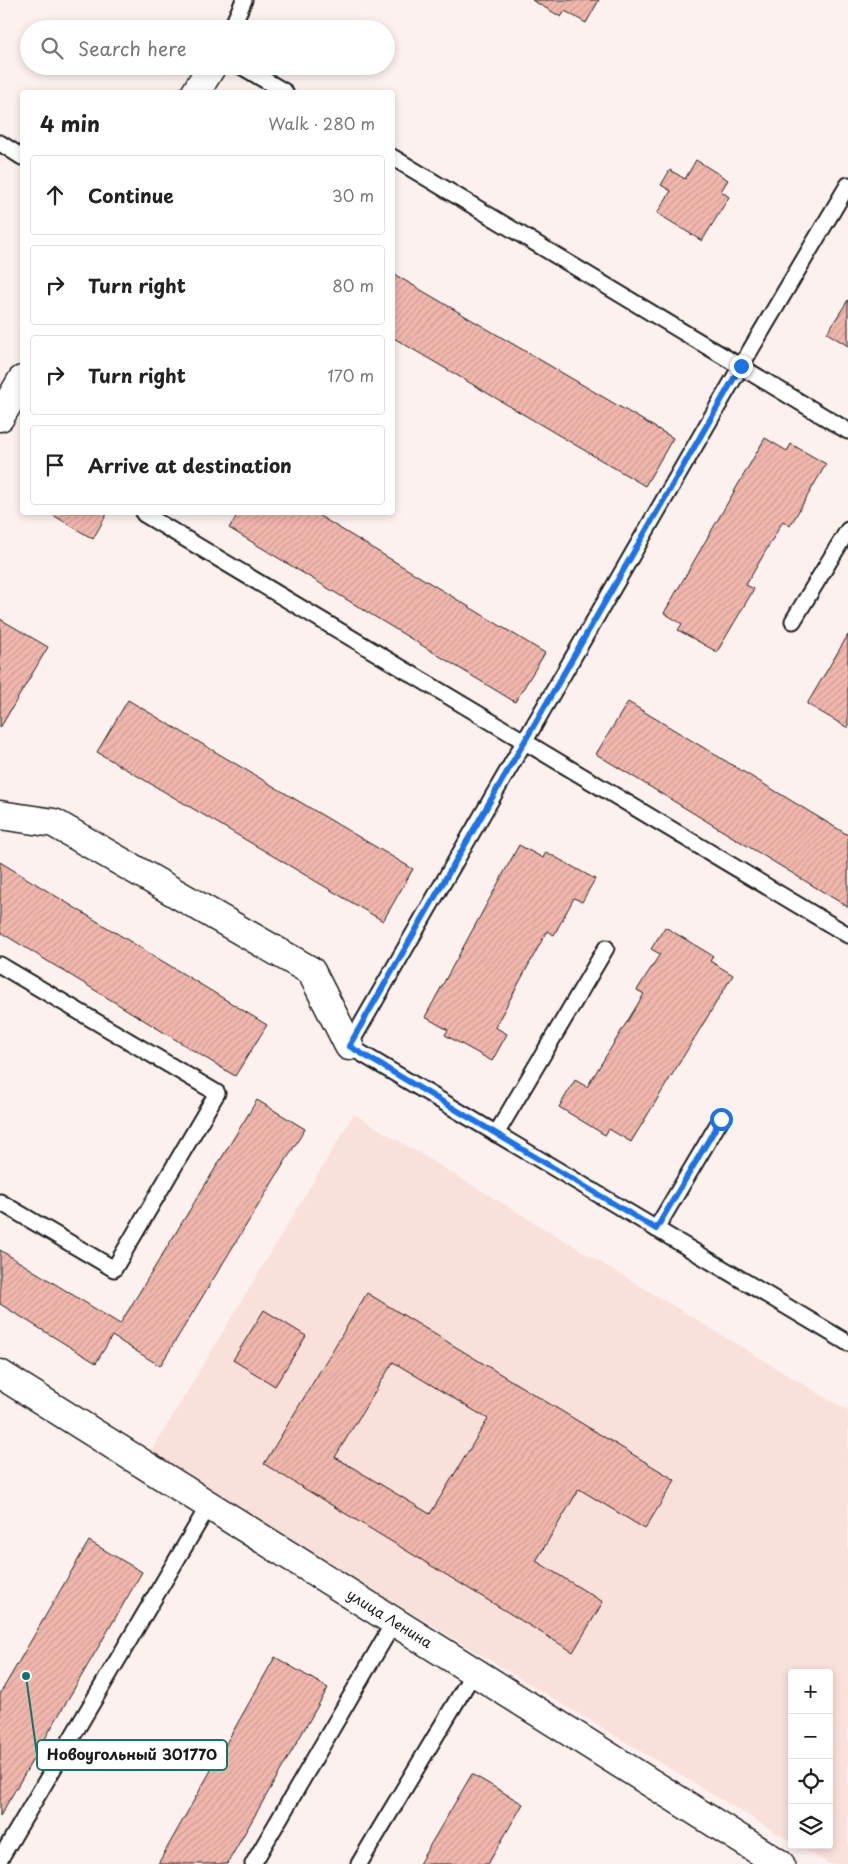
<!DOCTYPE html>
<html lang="en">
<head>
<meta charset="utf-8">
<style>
	:root { --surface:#fff; --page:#f2f2f2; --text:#222; --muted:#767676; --line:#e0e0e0 }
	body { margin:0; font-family:"Playpen Sans",sans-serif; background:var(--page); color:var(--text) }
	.controls { position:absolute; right:15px; bottom:15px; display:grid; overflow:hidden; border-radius:5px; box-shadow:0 2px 8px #0003 }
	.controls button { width:45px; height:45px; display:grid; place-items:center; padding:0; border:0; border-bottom:1px solid var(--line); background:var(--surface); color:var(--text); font:25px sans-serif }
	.stop { position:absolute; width:15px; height:15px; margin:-11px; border:4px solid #1a73e8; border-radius:50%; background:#fff }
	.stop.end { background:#1a73e8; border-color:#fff; box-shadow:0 1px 5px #0008 }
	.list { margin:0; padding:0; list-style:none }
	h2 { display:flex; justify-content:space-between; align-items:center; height:65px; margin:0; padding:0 20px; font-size:21px }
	h2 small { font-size:16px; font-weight:400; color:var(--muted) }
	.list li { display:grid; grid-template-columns:32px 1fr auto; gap:15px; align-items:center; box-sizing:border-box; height:80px; margin:0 10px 10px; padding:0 10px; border:1px solid var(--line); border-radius:5px }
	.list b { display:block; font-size:19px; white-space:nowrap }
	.list em { font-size:16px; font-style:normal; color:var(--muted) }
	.icon { flex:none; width:28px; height:28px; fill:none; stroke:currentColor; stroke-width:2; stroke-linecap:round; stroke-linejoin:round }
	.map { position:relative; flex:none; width:848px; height:1864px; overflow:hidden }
	.search { position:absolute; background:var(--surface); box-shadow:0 2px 8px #0003; left:20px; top:20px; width:375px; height:55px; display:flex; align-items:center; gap:12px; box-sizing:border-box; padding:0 18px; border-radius:28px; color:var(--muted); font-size:19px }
	.panel { position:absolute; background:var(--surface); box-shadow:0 2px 8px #0003; left:20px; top:90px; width:375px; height:425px; border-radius:5px }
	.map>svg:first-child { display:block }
	.built { fill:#f9e0db }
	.building { fill:url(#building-hatch); stroke:#1c1c1c; fill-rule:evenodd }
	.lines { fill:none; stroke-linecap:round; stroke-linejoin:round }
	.service-casing { stroke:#1c1c1c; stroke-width:19 }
	.minor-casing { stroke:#1c1c1c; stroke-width:31 }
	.service { stroke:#fff; stroke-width:15 }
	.minor { stroke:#fff; stroke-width:28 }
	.route { stroke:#1a73e8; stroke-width:6 }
	.labels { text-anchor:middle; stroke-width:4; stroke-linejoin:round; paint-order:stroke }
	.street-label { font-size:14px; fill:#1c1c1c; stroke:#fff }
	.leader { fill:none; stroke:#0f766e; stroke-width:2 }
	.callout-dot { fill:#0f766e; stroke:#fff; stroke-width:2 }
	.callout { fill:#fff; stroke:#0f766e; stroke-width:2 }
	.callout-label { font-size:15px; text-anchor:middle; font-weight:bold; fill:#1c1c1c }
</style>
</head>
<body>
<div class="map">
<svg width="848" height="1864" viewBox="0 0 848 1864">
	<defs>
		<pattern id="building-hatch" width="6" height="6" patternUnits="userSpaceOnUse" patternTransform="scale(1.25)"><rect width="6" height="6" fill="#f1b7ad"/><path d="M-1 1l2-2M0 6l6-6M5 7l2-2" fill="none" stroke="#ce9d94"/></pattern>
	</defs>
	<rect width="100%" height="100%" fill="#fcf1ef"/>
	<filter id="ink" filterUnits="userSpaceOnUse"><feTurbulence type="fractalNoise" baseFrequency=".02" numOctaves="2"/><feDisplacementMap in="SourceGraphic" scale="10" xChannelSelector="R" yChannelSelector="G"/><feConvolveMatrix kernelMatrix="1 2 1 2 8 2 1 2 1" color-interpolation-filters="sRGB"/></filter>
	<g filter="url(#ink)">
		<!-- built -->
		<polygon class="built" points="354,1114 848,1411 848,1864 829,1864 797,1845 829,1845 829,1673 792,1673 792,1842 149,1455"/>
		<!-- building -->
		<g class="building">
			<polygon points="532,0 599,0 586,23 565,11 561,17"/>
			<polygon points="696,160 728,180 721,191 729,197 702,241 657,213 671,191 661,185 670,170 685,179"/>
			<polygon points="392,273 673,438 645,486 392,337"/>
			<polygon points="848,300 848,346 827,333"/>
			<polygon points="765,438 787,451 791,444 826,464 790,526 783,521 746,585 754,589 717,652 678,630 682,624 664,613"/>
			<polygon points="48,512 108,512 93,539"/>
			<polygon points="239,512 313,512 545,653 515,702 229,528"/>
			<polygon points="0,619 48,647 0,728"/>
			<polygon points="848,635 848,728 807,704"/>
			<polygon points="128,700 413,869 383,921 97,752"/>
			<polygon points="628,702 848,835 848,907 596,754"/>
			<polygon points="519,845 543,858 546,852 595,879 582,902 574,898 554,935 547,931 495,1027 507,1034 492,1061 445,1035 448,1030 425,1017"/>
			<polygon points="0,862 267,1025 235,1076 0,932"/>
			<polygon points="665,927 713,956 710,961 733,975 631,1142 609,1129 605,1135 559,1107 575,1080 587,1087 644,994 637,990 660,954 651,949"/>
			<polygon points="257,1100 305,1129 160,1366 112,1336 96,1363 0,1304 0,1250 120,1324"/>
			<path d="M367,1293L675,1480L645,1529L579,1489L536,1561L603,1602L573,1652L264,1464ZM393,1362L488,1419L430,1514L335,1457Z"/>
			<polygon points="264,1310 306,1336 275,1386 233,1360"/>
			<polygon points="89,1541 142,1572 0,1816 0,1694"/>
			<polygon points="275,1657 328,1688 227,1864 158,1864"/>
			<polygon points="472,1774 523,1804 488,1864 419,1864"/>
		</g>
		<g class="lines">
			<!-- service casing -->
			<g class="service-casing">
				<g id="service">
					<polyline points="231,29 244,0"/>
					<polyline points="241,66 285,92"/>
					<polyline points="0,143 22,157"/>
					<polyline points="392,157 848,431"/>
					<polyline points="848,185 741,366 349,1046 848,1343"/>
					<polyline points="146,512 144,514 848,935"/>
					<polyline points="793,621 848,530"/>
					<polyline points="0,965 217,1093 114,1269 0,1202"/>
					<polyline points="496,1134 606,948"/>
					<polyline points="656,1229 721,1119"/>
					<polyline points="0,1859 209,1505"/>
					<polyline points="253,1864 394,1622"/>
					<polyline points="359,1864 474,1672"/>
				</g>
			</g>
			<!-- minor casing -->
			<g class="minor-casing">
				<g id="minor">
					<polyline points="196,92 212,66"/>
					<polyline points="0,417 22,380"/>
					<polyline points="0,815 54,823 311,971 349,1046"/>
					<path id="s1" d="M0,1374L780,1864"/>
				</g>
			</g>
			<!-- service -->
			<use href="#service" class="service"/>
			<!-- minor -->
			<use href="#minor" class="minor"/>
		</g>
	</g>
	<g class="lines" filter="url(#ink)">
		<!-- route -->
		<polyline class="route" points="721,1119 656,1229 349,1046 741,366"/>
	</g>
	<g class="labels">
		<!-- street labels -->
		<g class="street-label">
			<text dy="5" stroke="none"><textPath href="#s1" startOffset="460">улица Ленина</textPath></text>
		</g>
	</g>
	<!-- callouts -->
	<path class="leader" d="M26 1676L37 1755"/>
	<circle class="callout-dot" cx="26" cy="1676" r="5"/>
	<rect class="callout" x="37" y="1740" width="190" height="30" rx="5"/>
	<g class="callout-label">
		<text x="132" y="1760">Новоугольный 301770</text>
	</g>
</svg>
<div class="controls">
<button>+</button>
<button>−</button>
<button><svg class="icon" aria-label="locate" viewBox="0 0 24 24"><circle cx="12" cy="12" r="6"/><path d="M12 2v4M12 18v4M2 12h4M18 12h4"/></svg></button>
<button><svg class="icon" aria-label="layers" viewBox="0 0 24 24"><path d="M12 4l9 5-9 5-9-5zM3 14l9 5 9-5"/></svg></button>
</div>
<div class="stop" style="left:721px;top:1119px"></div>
<div class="stop end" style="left:741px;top:366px"></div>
<div class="search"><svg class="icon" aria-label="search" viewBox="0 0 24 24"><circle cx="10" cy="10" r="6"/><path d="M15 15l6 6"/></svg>Search here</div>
<section class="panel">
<h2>4 min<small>Walk · 280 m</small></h2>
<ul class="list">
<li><svg class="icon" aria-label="ahead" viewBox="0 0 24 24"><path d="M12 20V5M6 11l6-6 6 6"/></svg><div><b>Continue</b></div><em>30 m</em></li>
<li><svg class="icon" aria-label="right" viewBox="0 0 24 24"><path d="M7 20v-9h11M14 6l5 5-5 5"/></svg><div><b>Turn right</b></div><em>80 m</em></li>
<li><svg class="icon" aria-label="right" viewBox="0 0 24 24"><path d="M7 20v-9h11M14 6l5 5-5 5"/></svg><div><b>Turn right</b></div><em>170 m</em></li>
<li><svg class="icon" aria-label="arrive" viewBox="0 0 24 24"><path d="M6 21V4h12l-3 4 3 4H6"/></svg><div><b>Arrive at destination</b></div></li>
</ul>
</section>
</div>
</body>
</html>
